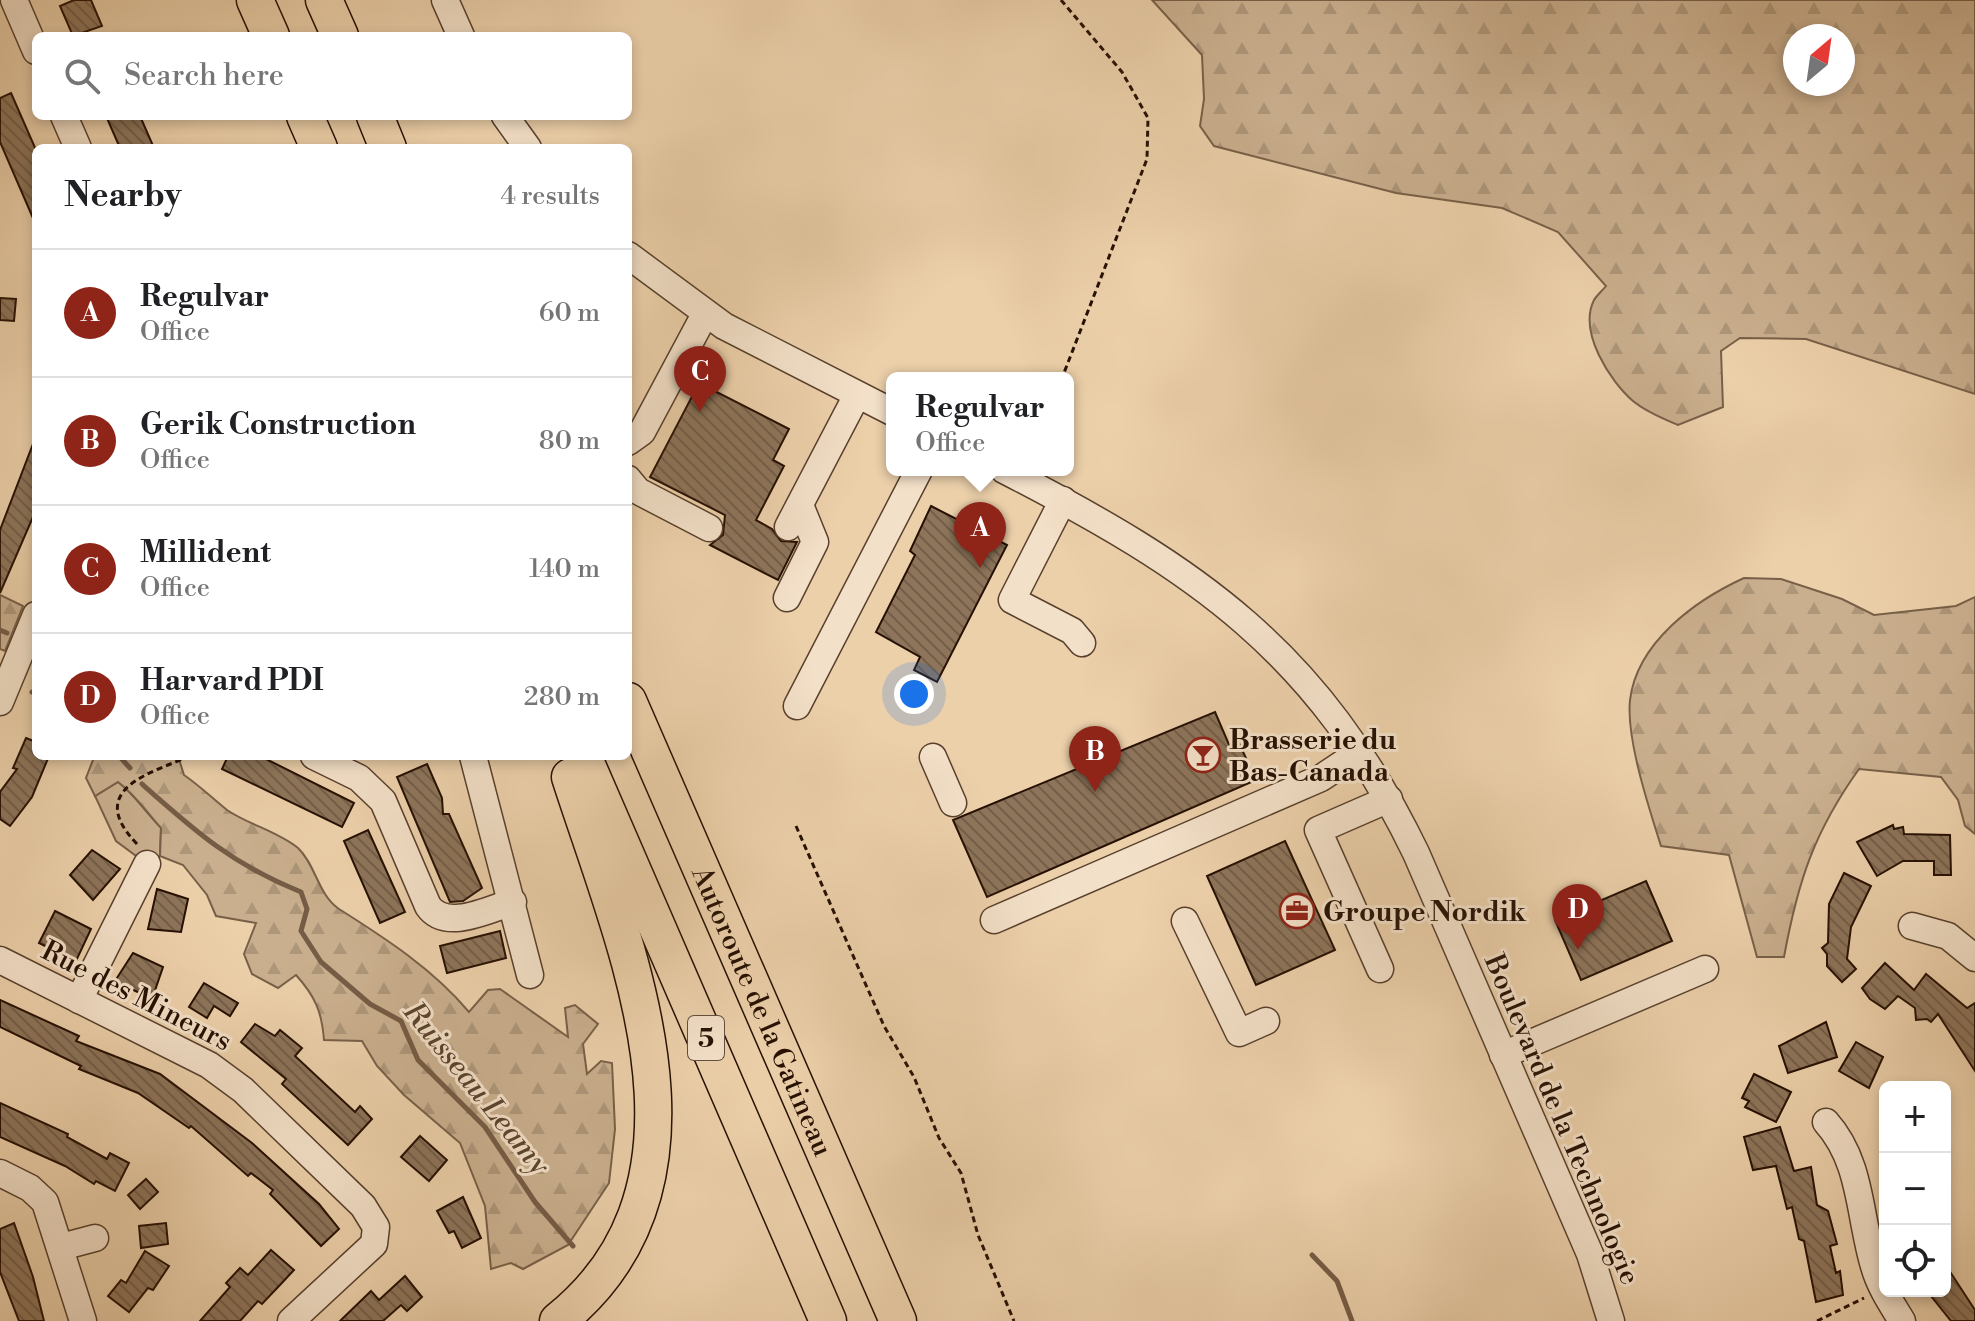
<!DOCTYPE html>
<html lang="en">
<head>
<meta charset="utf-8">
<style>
	:root { --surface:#fff; --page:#f6f6f6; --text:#202124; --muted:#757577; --line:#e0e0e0; --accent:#8f2418 }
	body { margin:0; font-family:"Libre Bodoni",serif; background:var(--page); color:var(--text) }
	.controls { position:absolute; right:24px; bottom:24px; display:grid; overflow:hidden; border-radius:12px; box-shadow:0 4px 12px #0003 }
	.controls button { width:72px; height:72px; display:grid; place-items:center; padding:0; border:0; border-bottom:2px solid var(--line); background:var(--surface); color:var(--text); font:40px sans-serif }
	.compass { position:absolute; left:1783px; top:24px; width:72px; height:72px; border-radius:50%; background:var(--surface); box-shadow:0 4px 12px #0003; rotate:29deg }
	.you { position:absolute; left:914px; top:694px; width:28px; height:28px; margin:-20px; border:6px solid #fff; border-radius:50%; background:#1a73e8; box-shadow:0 0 0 12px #1a73e833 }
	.badge { display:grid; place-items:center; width:52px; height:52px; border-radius:50%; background:var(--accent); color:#fff; font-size:26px; font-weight:700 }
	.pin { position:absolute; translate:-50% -66px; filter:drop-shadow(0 2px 4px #0008) }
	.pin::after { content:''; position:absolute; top:42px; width:28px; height:24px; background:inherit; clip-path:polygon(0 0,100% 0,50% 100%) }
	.popup { position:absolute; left:886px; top:372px; width:188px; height:104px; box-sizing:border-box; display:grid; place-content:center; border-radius:12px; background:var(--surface); filter:drop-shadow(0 2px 6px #0005); font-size:26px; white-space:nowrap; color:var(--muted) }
	.popup b { font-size:30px; color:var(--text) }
	.popup::after { content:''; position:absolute; left:50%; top:100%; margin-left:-16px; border:16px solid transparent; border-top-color:var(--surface) }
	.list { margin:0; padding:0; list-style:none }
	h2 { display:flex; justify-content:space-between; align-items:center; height:104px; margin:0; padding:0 32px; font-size:34px }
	h2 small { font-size:26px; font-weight:400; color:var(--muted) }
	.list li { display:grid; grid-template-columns:52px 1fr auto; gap:24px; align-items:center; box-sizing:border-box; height:128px; padding:0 32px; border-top:2px solid var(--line) }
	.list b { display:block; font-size:30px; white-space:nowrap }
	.list p { margin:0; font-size:26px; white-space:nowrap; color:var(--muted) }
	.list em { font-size:26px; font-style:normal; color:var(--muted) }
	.icon { flex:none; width:44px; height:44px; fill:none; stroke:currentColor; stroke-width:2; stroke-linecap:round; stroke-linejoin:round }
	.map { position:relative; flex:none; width:1975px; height:1321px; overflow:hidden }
	.search { position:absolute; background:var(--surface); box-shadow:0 4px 12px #0003; left:32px; top:32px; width:600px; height:88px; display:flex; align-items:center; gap:20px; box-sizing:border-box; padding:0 28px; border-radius:12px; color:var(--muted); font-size:30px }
	.panel { position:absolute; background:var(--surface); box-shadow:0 4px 12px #0003; left:32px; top:144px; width:600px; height:616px; border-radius:12px }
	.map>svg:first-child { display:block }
	.green { fill:#caaf8e; stroke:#786048; stroke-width:2 }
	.forest { fill:url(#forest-firs); stroke:#786048; stroke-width:2; fill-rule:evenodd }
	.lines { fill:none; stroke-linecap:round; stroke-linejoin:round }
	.stream { stroke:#755c45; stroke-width:5 }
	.building { fill:url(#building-back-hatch); stroke:#261003; stroke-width:2 }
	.minor-casing { stroke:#58402d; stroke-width:29 }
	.highway-casing { stroke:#261003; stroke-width:39 }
	.path { stroke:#261003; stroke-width:3; stroke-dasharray:6 4; stroke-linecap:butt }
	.minor { stroke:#f3e0c8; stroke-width:26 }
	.highway { stroke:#ecd0aa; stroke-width:36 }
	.labels { text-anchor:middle; stroke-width:6; stroke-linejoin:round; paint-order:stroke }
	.shield { fill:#f3e0c8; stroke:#644e3e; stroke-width:2 }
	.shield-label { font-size:26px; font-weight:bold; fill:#261003 }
	.poi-label { font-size:28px; font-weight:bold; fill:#261003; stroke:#f3e0c8; text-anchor:start }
	.street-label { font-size:28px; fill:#261003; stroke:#f3e0c8 }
	.water-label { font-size:30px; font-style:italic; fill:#5a432f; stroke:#f3e0c8 }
</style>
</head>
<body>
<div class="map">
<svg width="1975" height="1321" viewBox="0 0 1975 1321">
	<defs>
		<pattern id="forest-firs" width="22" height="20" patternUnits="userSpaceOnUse" patternTransform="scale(2)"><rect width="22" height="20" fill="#caaf8e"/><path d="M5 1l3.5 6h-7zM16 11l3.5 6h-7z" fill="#ad9679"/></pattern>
		<pattern id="building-back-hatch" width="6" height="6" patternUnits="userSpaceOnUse" patternTransform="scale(2)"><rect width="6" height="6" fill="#8d745a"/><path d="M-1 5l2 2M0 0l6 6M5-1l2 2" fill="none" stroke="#735e48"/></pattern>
	</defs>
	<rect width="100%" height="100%" fill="#ecd0aa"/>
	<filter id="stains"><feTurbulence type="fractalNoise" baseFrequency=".0025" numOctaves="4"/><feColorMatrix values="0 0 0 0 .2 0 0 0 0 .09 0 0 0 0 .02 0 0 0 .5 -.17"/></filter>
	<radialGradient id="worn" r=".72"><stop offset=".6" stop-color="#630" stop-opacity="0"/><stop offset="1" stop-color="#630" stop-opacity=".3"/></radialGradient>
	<!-- green -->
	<path class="green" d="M118,782C135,795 145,812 161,827L160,856L147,864L116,841L95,796Z"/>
	<!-- forest -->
	<g class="forest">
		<path d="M1152,0H1975V394L1806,339L1740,338L1721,351L1723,407L1678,425C1664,419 1646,412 1633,401C1610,381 1578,332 1594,300C1597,295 1603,290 1606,286L1558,232L1502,208L1396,193L1214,146L1200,126L1204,99L1202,55ZM1795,36H1843V84H1795Z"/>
		<path d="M1744,578L1781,579L1842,599L1874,615L1956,606L1975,597V834L1965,826L1958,800L1941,777L1859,769C1814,832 1798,881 1784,957H1757L1729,855L1661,846C1649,808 1626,739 1630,700C1637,642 1696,600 1744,578Z"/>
		<polygon points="0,595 23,606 5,651 0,649"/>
		<path d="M89,756H178L184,775C200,786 212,798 227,810C249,825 277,831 298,848C316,865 318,895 339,909C385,938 433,969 469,1012L488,990L500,989L568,1037L565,1008L575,1005L598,1024L583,1044L587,1074L601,1061L612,1063L615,1129L609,1183L568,1245L523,1269L511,1263L491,1269L485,1206L460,1143L404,1095L377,1066L362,1041L324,1040C322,1012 315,996 296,975L278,988L252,974L244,954L256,923L216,916L207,895L183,865L160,856L161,828C146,812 136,795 118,782L95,796L86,778L93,760Z"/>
	</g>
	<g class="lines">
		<!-- stream -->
		<g class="stream">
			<polyline points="0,630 7,633"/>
			<polyline points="32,692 36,694"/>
			<polyline points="119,756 130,768"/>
			<path d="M142,784C195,831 233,865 301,892L307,909L301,931L321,962L370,1004L401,1021L418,1060L485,1127L535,1202L573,1246"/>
			<polyline points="1312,1255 1337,1281 1352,1321"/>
		</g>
	</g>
	<!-- building -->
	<g class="building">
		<polygon points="74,0 91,0 102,26 73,36 60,6"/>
		<polygon points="11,93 36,150 36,225 0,142 0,98"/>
		<polygon points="106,116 140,116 154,148 120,148"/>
		<polygon points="0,298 16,299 14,321 0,320"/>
		<polygon points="699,383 789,429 773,460 784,466 756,520 772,529 781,541 797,542 778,580 710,545 723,535 725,515 650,477"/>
		<polygon points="36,436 36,510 0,593 0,530"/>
		<polygon points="931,506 1007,545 937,682 914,670 920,657 876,632 915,555 910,551"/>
		<polygon points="1215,712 1230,747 1239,743 1256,780 987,897 953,820"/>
		<polygon points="26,738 36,742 36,756 49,756 32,797 10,826 0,819 0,792 17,769 13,768"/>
		<polygon points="228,756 260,756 354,803 342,827 222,769"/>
		<polygon points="427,764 442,798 443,814 449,814 482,888 463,901 450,902 397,777"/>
		<polygon points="1893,825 1894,829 1903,827 1904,834 1950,835 1951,875 1934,875 1934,861 1903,861 1877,876 1857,842"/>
		<polygon points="368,830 405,912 380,923 344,841"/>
		<polygon points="1285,841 1335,950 1256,985 1207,876"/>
		<polygon points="92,850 120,869 93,900 70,875"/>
		<polygon points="1844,873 1871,886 1851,927 1847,959 1856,969 1842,982 1827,966 1827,954 1822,948 1828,943 1829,904"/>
		<polygon points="1646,881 1672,941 1581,980 1555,920"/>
		<polygon points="157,889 188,899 181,932 148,929"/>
		<polygon points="55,911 91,929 76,961 39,943"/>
		<polygon points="500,931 506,958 447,973 440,946"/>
		<polygon points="133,953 163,967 152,999 115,981"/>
		<polygon points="1885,963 1914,990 1926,974 1967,1008 1975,1003 1975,1071 1938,1014 1931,1022 1927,1019 1916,1020 1915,1008 1898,996 1885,1009 1870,999 1862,988"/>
		<polygon points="204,983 238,1003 230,1016 214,1006 207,1018 189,1007"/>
		<polygon points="0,1000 79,1036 76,1041 160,1074 252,1143 319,1204 339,1229 321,1246 270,1194 273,1190 251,1173 248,1176 191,1126 189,1128 138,1093 79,1069 81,1066 0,1027"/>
		<polygon points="1826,1022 1837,1057 1788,1073 1779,1046"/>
		<polygon points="255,1024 275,1036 280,1030 302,1048 295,1056 355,1112 360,1106 372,1119 348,1145 282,1084 286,1079 241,1042"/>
		<polygon points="1856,1042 1883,1057 1869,1088 1839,1071"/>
		<polygon points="1754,1074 1791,1092 1776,1122 1745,1107 1749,1101 1742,1098"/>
		<polygon points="0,1103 68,1134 67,1137 107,1159 110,1153 129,1163 115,1191 96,1181 94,1184 65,1166 0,1137"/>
		<polygon points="1780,1127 1794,1171 1811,1167 1817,1205 1828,1211 1837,1244 1830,1246 1836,1273 1840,1271 1843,1295 1816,1302 1804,1241 1799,1239 1792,1207 1787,1209 1776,1166 1753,1170 1744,1137"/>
		<polygon points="420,1136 447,1160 429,1181 401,1157"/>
		<polygon points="146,1179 158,1192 140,1209 128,1195"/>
		<polygon points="463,1197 481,1238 462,1248 454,1231 449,1233 437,1211"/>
		<polygon points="14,1223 33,1277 44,1321 19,1321 0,1272 0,1229"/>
		<polygon points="166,1223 168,1244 141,1248 139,1226"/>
		<polygon points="271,1250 294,1270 279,1286 262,1304 258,1301 240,1321 200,1321 230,1287 226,1283 240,1268 248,1275"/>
		<polygon points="145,1251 169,1266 153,1290 148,1288 129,1312 108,1296 121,1280 126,1283"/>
		<polygon points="1945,1264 1975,1310 1975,1321 1951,1321 1927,1291 1945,1291"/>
		<polygon points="405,1276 422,1297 407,1311 401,1305 383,1321 340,1321 371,1291 379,1300"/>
	</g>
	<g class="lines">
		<!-- minor casing -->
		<g class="minor-casing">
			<g id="minor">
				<polyline points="14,0 36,51"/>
				<polyline points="445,0 461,36"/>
				<polyline points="64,116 78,148"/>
				<polyline points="505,116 528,148"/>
				<polyline points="628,255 724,326 892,412"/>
				<polyline points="628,442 642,432 705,314"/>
				<path d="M1004,470C1197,569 1318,651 1416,853L1590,1254L1611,1321"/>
				<polyline points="628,479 638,491 709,528"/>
				<polyline points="1063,500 1012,600 1072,631 1082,643"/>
				<polyline points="788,527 857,395"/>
				<polyline points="787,598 815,542 800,505"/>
				<polyline points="0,702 36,615"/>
				<polyline points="797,706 919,470"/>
				<path d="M314,756L359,778L383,801L428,906C446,932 489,909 513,902"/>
				<polyline points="473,756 530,975"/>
				<polyline points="933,757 953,803"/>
				<polyline points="994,920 1321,778 1360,752"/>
				<polyline points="1185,921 1239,1033 1266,1021"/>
				<polyline points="1912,926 1948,936 1975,958"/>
				<polyline points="0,960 209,1065 243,1090 363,1206 376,1227 374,1244 291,1321"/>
				<polyline points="1380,969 1318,830 1389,799"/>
				<polyline points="79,1000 147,864"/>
				<polyline points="1503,1055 1705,969"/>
				<path d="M1826,1122C1862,1162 1859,1216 1874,1266C1880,1287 1891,1303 1902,1321"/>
				<polyline points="0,1173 30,1188 45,1202 83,1321"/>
				<polyline points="61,1247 95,1238"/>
			</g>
		</g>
		<!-- highway casing -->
		<g class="highway-casing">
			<g id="highway">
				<polyline points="255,0 271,36"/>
				<polyline points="324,0 340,36"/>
				<polyline points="305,116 319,148"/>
				<polyline points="375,116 388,148"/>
				<path id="s1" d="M628,701L898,1321"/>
				<polyline points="583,756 828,1321"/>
				<path d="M558,1321C732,1182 625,948 570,777"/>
			</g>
		</g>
		<!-- path -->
		<g class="path">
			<polyline points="1061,0 1122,72 1148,118 1147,159 1062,378"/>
			<polyline points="796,826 884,1026 914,1077 939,1138 961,1173 978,1235 1014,1321"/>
			<path d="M137,844C84,789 151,773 190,756"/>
			<polyline points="1817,1321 1864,1298"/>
		</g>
		<!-- minor -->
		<use href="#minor" class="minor"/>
		<!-- highway -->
		<use href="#highway" class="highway"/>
	</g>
	<!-- icons -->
	<defs>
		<g id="bar-ring" transform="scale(1.8)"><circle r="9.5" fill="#f3e0c8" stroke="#8f2418" stroke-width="1.5"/><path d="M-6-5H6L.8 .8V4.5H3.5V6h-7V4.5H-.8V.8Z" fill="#8f2418"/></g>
		<g id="office-ring" transform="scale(1.8)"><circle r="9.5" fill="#f3e0c8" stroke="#8f2418" stroke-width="1.5"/><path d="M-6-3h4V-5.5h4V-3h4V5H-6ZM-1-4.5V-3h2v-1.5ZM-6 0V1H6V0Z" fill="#8f2418"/></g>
	</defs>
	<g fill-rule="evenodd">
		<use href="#bar-ring" x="1203" y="755"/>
		<use href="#office-ring" x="1297" y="911"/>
	</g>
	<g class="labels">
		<!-- shield labels -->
		<rect class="shield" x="688" y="1016" width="36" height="44" rx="6"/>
		<g class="shield-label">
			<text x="706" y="1047">5</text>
		</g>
		<!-- poi labels -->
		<g class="poi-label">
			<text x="1229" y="749">Brasserie du<tspan x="1229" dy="32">Bas-Canada</tspan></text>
			<text x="1323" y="921">Groupe Nordik</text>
		</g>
		<!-- street labels -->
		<g class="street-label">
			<text transform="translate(137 995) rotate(27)" y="10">Rue des Mineurs</text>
			<text dy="10" stroke="none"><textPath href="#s1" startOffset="338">Autoroute de la Gatineau</textPath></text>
			<text transform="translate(1563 1119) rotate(67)" y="10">Boulevard de la Technologie</text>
		</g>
		<!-- water labels -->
		<g class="water-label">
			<text transform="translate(477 1088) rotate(51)" y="10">Ruisseau Leamy</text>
		</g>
	</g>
	<rect width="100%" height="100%" filter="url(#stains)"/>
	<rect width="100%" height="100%" fill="url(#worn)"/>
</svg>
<div class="controls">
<button>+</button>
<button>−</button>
<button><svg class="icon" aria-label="locate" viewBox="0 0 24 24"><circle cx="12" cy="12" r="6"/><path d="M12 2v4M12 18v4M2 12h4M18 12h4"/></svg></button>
</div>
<svg class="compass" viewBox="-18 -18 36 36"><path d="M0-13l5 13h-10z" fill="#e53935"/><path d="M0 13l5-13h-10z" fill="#757577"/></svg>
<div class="you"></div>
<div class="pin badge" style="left:980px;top:568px">A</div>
<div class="popup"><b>Regulvar</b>Office</div>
<div class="pin badge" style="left:1095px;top:792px">B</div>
<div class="pin badge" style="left:700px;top:412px">C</div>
<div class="pin badge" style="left:1578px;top:950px">D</div>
<div class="search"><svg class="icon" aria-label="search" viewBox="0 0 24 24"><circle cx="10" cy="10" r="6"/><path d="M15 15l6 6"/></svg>Search here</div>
<section class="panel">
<h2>Nearby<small>4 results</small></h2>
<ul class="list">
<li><span class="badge">A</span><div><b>Regulvar</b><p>Office</p></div><em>60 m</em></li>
<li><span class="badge">B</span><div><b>Gerik Construction</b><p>Office</p></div><em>80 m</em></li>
<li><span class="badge">C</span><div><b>Millident</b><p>Office</p></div><em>140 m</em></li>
<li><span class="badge">D</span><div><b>Harvard PDI</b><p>Office</p></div><em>280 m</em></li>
</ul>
</section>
</div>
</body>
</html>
